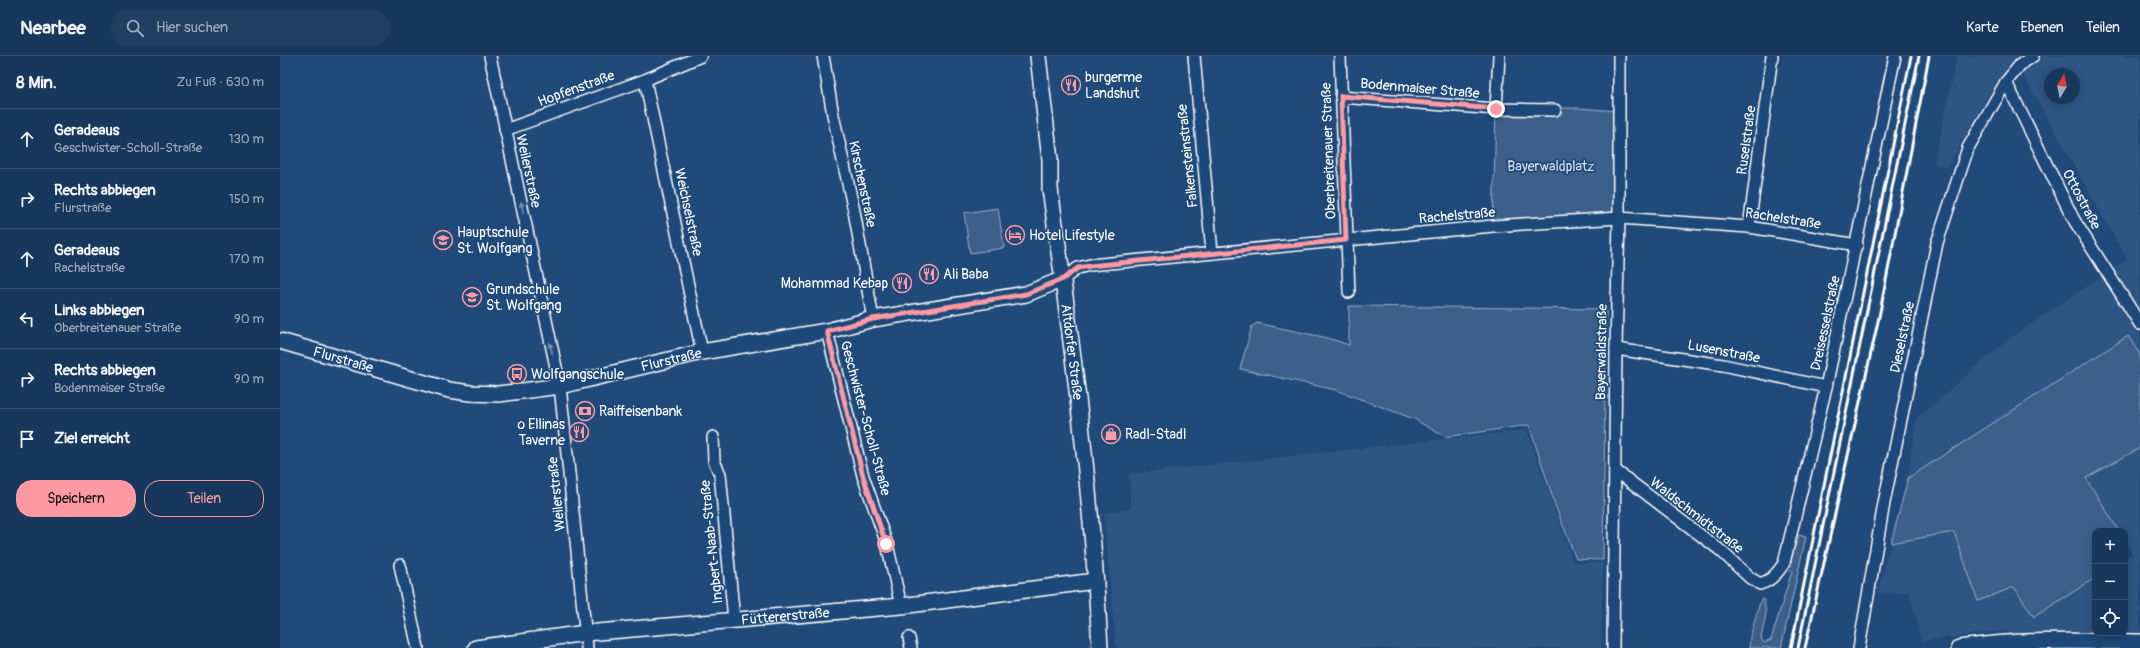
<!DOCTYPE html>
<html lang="de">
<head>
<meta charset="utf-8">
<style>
	:root { --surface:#17385c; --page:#203f62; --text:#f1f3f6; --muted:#9eacbb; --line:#365272; --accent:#ff9aa2 }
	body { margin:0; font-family:Pangolin,sans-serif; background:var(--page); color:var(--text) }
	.controls { position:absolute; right:12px; bottom:12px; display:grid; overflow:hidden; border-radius:8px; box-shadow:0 2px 10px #0003 }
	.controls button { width:36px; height:36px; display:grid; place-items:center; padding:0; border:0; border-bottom:1px solid var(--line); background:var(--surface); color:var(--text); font:20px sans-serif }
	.compass { position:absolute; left:1764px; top:12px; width:36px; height:36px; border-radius:50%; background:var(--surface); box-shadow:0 2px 10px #0003; rotate:10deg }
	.stop { position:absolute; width:12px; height:12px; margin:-9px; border:3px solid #ff9aa2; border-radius:50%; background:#fff }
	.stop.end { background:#ff9aa2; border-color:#fff; box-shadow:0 1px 4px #0008 }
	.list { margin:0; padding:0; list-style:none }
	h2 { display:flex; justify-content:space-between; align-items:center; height:52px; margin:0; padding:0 16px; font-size:17px }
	h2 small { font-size:13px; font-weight:400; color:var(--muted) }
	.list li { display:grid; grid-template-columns:26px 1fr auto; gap:12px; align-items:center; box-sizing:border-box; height:60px; padding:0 16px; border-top:1px solid var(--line) }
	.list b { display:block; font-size:15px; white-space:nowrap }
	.list p { margin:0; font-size:13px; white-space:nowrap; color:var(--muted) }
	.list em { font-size:13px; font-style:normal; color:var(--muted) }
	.actions { display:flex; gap:8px; padding:12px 16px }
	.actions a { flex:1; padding:9px 0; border:1px solid var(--accent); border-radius:16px; text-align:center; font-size:14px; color:var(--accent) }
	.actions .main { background:var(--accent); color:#111 }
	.icon { flex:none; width:22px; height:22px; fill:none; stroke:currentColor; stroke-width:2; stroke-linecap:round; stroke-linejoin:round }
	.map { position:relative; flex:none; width:1860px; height:592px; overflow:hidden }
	header { display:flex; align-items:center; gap:24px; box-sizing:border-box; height:56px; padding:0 20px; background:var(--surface); border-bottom:1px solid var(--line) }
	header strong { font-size:19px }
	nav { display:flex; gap:22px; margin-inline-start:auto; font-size:14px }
	.search { width:280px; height:36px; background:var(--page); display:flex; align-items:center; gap:10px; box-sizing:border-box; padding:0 14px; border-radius:22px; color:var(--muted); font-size:15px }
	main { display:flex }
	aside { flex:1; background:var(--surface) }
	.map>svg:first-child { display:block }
	.built { fill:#2e5683; fill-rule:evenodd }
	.green { fill:#3c618b; stroke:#9eb0c5 }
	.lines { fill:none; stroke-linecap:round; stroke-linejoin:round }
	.street-casing { stroke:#fff; stroke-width:14 }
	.secondary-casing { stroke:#fff; stroke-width:18 }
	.street { stroke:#1f4a7a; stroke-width:11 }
	.secondary { stroke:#1f4a7a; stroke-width:15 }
	.rail { stroke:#fff; stroke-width:3 }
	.oneway { fill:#7992af }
	.route { stroke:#ff9aa2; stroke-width:5 }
	.labels { text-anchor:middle; stroke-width:3.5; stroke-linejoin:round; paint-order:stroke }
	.poi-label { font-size:14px; fill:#fff; stroke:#1f4a7a; text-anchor:start }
	.street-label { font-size:14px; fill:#fff; stroke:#1f4a7a }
	.park-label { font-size:14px; fill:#d8dfe8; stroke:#1f4a7a }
</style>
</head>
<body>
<header>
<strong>Nearbee</strong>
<div class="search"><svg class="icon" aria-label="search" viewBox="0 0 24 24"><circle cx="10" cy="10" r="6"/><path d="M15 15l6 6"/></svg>Hier suchen</div>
<nav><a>Karte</a><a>Ebenen</a><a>Teilen</a></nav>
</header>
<main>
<aside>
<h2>8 Min.<small>Zu Fuß · 630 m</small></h2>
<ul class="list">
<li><svg class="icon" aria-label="ahead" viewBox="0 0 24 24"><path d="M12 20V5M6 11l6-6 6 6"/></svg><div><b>Geradeaus</b><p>Geschwister-Scholl-Straße</p></div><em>130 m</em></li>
<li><svg class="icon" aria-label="right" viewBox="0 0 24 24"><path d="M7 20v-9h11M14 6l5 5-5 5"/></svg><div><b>Rechts abbiegen</b><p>Flurstraße</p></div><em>150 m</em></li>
<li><svg class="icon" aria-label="ahead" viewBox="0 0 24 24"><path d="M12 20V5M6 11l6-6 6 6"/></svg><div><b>Geradeaus</b><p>Rachelstraße</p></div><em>170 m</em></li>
<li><svg class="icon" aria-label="left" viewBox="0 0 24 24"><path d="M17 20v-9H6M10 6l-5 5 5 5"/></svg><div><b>Links abbiegen</b><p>Oberbreitenauer Straße</p></div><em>90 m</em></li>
<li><svg class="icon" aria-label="right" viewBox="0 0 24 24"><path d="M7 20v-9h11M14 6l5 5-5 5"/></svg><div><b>Rechts abbiegen</b><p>Bodenmaiser Straße</p></div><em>90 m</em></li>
<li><svg class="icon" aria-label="arrive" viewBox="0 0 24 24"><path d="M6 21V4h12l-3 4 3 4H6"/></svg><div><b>Ziel erreicht</b></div></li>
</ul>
<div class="actions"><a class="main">Speichern</a><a>Teilen</a></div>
</aside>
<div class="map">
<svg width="1860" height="592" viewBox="0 0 1860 592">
	<rect width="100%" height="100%" fill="#1f4a7a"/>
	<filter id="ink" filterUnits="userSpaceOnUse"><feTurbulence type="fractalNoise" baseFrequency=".025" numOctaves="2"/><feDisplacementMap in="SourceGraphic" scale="8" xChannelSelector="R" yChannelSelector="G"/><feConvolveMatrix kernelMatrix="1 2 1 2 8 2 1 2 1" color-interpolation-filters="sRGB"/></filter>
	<g filter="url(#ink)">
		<!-- built -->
		<g class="built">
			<path d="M1677,0H1860V299L1848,280L1628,422L1636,363L1730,282L1847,203L1735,5L1717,27L1667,111L1654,108ZM1770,18H1794V42H1770Z"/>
			<polygon points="1247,374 1293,506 1323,507 1321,592 836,592 824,457 851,453 849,418"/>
			<polygon points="1860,392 1860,577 1855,578 1855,592 1729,592 1728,574 1642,585 1629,536 1598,537 1611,487 1674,476 1698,545 1734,531 1754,561 1815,522 1815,577 1845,577 1845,503 1852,498 1845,485 1845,475 1839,475 1806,422"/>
		</g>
		<!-- green -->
		<g class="green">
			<polygon points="1297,52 1339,55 1339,162 1213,170 1216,53"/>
			<polygon points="718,152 724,192 690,197 684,157"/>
			<polygon points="1069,250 1326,253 1323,504 1296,503 1275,449 1249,369 1165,381 1134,363 1056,334 960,313 972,270 977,267 1048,282 1069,289"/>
			<polygon points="1848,280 1860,299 1860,392 1806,422 1839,475 1815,475 1815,522 1754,561 1734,531 1698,545 1674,476 1611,487 1628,422"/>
			<polygon points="1519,479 1526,481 1501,592 1469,592 1470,581 1481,543 1484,544 1486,558 1481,582 1484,587 1491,584 1512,515 1507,513"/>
		</g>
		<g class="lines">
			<!-- street casing -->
			<g class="street-casing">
				<g id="street">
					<polyline points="210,0 280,330 307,592"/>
					<polyline points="543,0 553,59 574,155 593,263"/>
					<polyline points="914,0 932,197"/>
					<polyline points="1060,0 1069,236"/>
					<polyline points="365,24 422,296"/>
					<polyline points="1726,26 1794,164 1860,268"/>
					<polyline points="1061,41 1216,53 1275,54"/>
					<polyline points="1216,53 1219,0"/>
					<polyline points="225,74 365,24 421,0"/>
					<polyline points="1469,171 1492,0"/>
					<polyline points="783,223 798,212 810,209 1213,170 1339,162 1469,171 1577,189"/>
					<polyline points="547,275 583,420 607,488 621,550"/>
					<polyline points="1336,293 1443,309 1546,331"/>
					<polyline points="433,381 434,405 440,418 454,564"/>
					<path d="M1335,414L1440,494L1470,522L1480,528C1491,525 1498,517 1504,507L1546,331L1615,0"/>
					<polyline points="120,509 138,592"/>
					<polyline points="629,582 631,592"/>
					<polyline points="1333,592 1336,293 1339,162 1339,0"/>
					<polyline points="1579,592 1604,447 1657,187 1688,92 1726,26 1740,9 1753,0"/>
				</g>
			</g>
			<!-- secondary casing -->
			<g class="secondary-casing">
				<g id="secondary">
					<path id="s1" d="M758,0L770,104V133C792,285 812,438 820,592"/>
					<path id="s2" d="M0,285L169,334L190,337L219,338L280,330L422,296L547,275L593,263L746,238L783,223"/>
					<path id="s3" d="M196,592L306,577L621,550L815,525"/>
					<path d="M1679,592C1739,583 1799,585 1860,586"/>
				</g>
			</g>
			<!-- street -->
			<use href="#street" class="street"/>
			<!-- secondary -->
			<use href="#secondary" class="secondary"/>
			<!-- rail -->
			<g class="rail">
				<polyline points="1511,592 1631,0"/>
				<polyline points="1518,592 1639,0"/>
				<polyline points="1525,592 1599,261 1649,0"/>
			</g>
		</g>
		<!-- one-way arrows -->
		<defs><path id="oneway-solid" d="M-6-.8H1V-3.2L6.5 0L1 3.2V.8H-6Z"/></defs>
		<g class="oneway">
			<use href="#oneway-solid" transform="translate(242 151) rotate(-102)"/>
			<use href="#oneway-solid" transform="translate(271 292) rotate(-102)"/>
		</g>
	</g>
	<g class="lines" filter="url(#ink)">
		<!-- route -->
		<polyline class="route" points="606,488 583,420 547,275 593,263 746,238 783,223 798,212 810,210 1066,184 1061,40 1216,53"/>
	</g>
	<!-- icons -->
	<defs>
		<g id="restaurant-ring" transform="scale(1)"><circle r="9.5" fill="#1f4a7a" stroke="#ff9aa2" stroke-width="1.5"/><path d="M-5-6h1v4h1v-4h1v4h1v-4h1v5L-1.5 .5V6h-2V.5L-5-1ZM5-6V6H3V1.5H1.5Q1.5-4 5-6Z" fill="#ff9aa2"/></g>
		<g id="hotel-ring" transform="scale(1)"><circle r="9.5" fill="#1f4a7a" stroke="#ff9aa2" stroke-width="1.5"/><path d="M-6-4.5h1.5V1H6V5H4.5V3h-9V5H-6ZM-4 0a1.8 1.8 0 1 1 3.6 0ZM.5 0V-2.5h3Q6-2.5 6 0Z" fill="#ff9aa2"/></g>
		<g id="school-ring" transform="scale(1)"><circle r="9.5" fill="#1f4a7a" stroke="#ff9aa2" stroke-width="1.5"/><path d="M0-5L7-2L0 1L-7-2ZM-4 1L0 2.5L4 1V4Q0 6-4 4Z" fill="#ff9aa2"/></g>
		<g id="bus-ring" transform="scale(1)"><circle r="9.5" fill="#1f4a7a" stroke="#ff9aa2" stroke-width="1.5"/><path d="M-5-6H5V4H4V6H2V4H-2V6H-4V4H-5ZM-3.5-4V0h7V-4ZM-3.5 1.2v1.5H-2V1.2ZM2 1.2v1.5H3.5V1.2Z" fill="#ff9aa2"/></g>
		<g id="bank-ring" transform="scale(1)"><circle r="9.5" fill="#1f4a7a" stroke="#ff9aa2" stroke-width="1.5"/><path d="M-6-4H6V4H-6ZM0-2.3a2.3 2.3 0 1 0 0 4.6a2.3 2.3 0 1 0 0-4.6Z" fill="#ff9aa2"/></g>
		<g id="shop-ring" transform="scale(1)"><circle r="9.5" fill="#1f4a7a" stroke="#ff9aa2" stroke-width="1.5"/><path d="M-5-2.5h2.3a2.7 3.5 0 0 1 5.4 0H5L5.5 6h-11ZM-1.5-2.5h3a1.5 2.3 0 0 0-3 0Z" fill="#ff9aa2"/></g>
	</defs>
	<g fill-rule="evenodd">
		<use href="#restaurant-ring" x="791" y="29"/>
		<use href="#hotel-ring" x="735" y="179"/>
		<use href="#school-ring" x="163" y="184"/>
		<use href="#restaurant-ring" x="649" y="218"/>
		<use href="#restaurant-ring" x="622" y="227"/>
		<use href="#school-ring" x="192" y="241"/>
		<use href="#bus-ring" x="237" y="318"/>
		<use href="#bank-ring" x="305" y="355"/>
		<use href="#restaurant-ring" x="299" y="376"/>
		<use href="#shop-ring" x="831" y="378"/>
	</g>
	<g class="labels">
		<!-- poi labels -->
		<g class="poi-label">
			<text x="805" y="26">burgerme<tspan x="805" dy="16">Landshut</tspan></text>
			<text x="177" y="181">Hauptschule<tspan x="177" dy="16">St. Wolfgang</tspan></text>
			<text x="749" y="184">Hotel Lifestyle</text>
			<text x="663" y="223">Ali Baba</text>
			<text x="608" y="232" text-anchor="end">Mohammad Kebap</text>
			<text x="206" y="238">Grundschule<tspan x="206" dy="16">St. Wolfgang</tspan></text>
			<text x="251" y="323">Wolfgangschule</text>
			<text x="319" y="360">Raiffeisenbank</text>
			<text x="285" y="373" text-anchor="end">o Ellinas<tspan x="285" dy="16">Taverne</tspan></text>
			<text x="845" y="383">Radl-Stadl</text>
		</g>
		<!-- street labels -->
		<g class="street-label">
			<text transform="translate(296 32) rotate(-20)" y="5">Hopfenstraße</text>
			<text transform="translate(1140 32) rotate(5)" y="5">Bodenmaiser Straße</text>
			<text transform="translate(1466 84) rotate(-82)" y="5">Ruselstraße</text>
			<text transform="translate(1048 95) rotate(-92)" y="5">Oberbreitenauer Straße</text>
			<text transform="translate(907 100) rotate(-96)" y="5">Falkensteinstraße</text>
			<text transform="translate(249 115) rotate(78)" y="5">Weilerstraße</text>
			<text transform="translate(583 128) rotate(78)" y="5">Kirschenstraße</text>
			<text transform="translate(1802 143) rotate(62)" y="5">Ottostraße</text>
			<text transform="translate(409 156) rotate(78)" y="5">Weichselstraße</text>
			<text transform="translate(1177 159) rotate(-5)" y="5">Rachelstraße</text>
			<text transform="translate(1503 162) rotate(9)" y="5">Rachelstraße</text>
			<text transform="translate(1545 267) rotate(-78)" y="5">Dreisesselstraße</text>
			<text transform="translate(1622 281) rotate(-78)" y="5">Dieselstraße</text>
			<text transform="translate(1444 295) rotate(11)" y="5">Lusenstraße</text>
			<text dy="5" stroke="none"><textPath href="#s1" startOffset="298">Altdorfer Straße</textPath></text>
			<text transform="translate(1321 296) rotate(-89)" y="5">Bayerwaldstraße</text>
			<text dy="5" stroke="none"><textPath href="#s2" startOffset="402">Flurstraße</textPath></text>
			<text dy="5" stroke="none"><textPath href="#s2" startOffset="66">Flurstraße</textPath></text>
			<text transform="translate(586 362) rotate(75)" y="5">Geschwister-Scholl-Straße</text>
			<text transform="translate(276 438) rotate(-96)" y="5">Weilerstraße</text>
			<text transform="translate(1417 459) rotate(38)" y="5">Waldschmidtstraße</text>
			<text transform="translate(431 486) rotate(-96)" y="5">Ingbert-Naab-Straße</text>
			<text dy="5" stroke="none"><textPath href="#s3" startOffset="311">Füttererstraße</textPath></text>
		</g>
		<!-- park labels -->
		<g class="park-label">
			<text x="1271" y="115">Bayerwaldplatz</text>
		</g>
	</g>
</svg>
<div class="controls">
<button>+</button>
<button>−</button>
<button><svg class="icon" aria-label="locate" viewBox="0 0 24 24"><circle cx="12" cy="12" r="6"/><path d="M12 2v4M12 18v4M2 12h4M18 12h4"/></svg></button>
</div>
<svg class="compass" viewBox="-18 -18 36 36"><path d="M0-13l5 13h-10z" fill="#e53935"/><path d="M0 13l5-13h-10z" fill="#9eacbb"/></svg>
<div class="stop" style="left:606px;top:488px"></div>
<div class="stop end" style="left:1216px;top:53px"></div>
</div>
</main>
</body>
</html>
